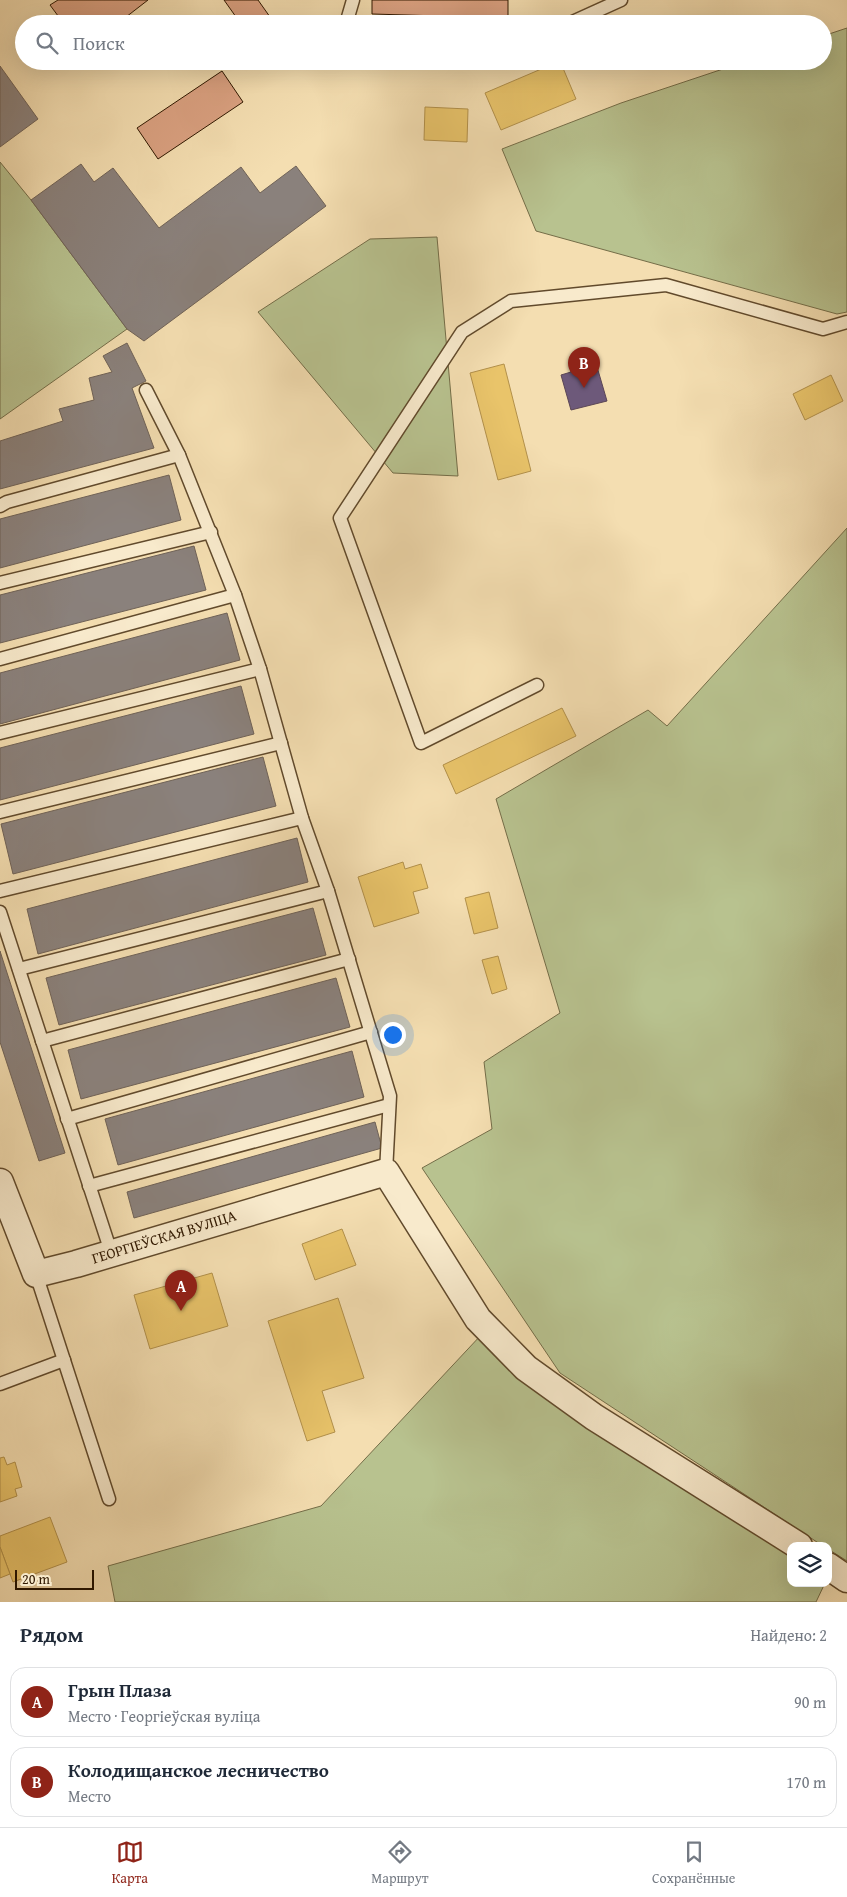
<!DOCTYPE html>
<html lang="ru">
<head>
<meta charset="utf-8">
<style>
	:root { --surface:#fff; --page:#f6f6f7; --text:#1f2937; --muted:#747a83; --line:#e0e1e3; --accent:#8f2418 }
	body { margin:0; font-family:"Gentium Book Plus",serif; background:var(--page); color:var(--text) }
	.controls { position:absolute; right:15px; bottom:15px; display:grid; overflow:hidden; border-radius:10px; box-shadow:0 5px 20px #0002 }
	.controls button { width:45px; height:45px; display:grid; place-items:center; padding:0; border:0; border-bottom:1px solid var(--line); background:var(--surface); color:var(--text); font:25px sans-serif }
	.scale { position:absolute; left:15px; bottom:12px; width:79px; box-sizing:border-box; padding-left:5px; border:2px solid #301800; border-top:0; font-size:14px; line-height:18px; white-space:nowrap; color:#301800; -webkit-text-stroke:4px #f8eacc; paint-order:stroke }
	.you { position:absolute; left:392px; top:1034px; width:18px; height:18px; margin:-12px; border:4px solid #fff; border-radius:50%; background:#1a73e8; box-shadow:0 0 0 8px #1a73e833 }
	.badge { display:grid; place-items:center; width:32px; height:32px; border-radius:50%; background:var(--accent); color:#fff; font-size:16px; font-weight:700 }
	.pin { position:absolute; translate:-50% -41px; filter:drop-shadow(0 1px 2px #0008) }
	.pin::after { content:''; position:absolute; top:26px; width:18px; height:15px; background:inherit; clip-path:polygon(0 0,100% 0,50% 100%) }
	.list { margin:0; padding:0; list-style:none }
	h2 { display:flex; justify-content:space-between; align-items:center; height:65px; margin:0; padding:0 20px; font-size:21px }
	h2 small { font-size:16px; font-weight:400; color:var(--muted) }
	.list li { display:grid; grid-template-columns:32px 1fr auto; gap:15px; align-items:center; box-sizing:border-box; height:70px; margin:0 10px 10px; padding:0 10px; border:1px solid var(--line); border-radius:15px }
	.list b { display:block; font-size:19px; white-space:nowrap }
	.list p { margin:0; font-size:16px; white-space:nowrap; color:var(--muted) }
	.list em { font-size:16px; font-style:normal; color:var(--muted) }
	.icon { flex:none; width:28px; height:28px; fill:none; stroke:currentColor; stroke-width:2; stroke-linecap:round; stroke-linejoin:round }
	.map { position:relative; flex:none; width:847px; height:1602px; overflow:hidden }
	.search { position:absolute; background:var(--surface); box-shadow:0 5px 20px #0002; left:15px; right:15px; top:15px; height:55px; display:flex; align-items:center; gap:12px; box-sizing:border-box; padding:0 18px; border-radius:28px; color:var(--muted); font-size:19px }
	.sheet { height:225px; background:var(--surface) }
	nav { display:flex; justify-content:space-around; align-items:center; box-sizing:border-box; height:70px; border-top:1px solid var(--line); background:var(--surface); font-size:14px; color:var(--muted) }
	nav a { display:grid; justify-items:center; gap:2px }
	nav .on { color:var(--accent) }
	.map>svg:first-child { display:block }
	.green { fill:#b8c28f; stroke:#746d48 }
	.homes { fill:#e9c46a; stroke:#b2904a }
	.offices { fill:#6d597a; stroke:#5b4655 }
	.industry { fill:#8a817c; stroke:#6f6257 }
	.building { fill:#daa181; stroke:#301800 }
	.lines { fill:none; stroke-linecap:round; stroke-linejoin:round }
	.lane-casing { stroke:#614a2c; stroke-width:15 }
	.street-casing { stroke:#614a2c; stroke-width:29 }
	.lane { stroke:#f8eacc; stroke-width:12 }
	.street { stroke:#f8eacc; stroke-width:26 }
	.labels { text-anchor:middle; stroke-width:5; stroke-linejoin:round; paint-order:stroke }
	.street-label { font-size:15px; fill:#301800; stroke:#f8eacc }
</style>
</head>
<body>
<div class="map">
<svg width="847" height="1602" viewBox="0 0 847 1602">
	<rect width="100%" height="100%" fill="#f4deb1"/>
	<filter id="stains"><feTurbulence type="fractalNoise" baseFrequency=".004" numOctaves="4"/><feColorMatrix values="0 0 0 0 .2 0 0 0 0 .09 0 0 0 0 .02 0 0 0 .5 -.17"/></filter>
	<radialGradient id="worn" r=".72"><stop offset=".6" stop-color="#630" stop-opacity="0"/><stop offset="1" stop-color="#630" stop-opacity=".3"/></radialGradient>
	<!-- green -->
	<g class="green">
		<polygon points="847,28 847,312 837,314 536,231 502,149 621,103 747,61 823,61 823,36"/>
		<polygon points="0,162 31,200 127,329 0,419"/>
		<polygon points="437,237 458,476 393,473 258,312 370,239"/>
		<polygon points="847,528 847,1561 828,1549 828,1546 823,1546 560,1373 422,1168 492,1129 484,1062 560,1013 496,799 648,710 667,726"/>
		<polygon points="482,1334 791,1555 791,1583 825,1583 816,1602 115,1602 108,1566 321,1506"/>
	</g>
	<!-- homes -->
	<g class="homes">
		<polygon points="560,61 576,99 501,130 485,93"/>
		<polygon points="425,107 468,109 467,142 424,140"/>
		<polygon points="504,364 531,471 498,480 470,373"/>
		<polygon points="831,375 843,401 805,420 793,394"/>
		<polygon points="562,708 576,736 456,794 443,765"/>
		<polygon points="403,862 405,869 421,864 428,888 413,892 419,913 374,927 358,877"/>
		<polygon points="489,892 498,928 474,934 465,898"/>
		<polygon points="498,956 507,989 492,994 482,960"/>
		<polygon points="342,1229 356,1265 315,1280 302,1244"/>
		<polygon points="212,1273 228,1326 150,1349 134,1295"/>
		<polygon points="338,1298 364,1378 322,1391 335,1432 307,1441 268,1321"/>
		<polygon points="4,1457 7,1465 15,1462 22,1487 15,1489 17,1496 0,1502 0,1458"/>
		<polygon points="50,1517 67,1562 13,1582 0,1547 0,1536"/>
		<polygon points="0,1547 10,1574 0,1578"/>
	</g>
	<!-- offices -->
	<polygon class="offices" points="595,360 607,401 571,410 561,375 571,372 570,367"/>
	<!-- industry -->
	<g class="industry">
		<polygon points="0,66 38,119 0,147"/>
		<polygon points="81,164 94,182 113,168 159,228 241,167 260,193 296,166 326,206 144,341 127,329 31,200"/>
		<polygon points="127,343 146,381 132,388 154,448 0,489 0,441 63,421 59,409 94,400 89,378 112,372 103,356"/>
		<polygon points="169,475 181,520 0,568 0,519"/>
		<polygon points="194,546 206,590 0,643 0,595"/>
		<polygon points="227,613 240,660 0,724 0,673"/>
		<polygon points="241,686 254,734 0,800 0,748"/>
		<polygon points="263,757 276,806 13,874 1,824"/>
		<polygon points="297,838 308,882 38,954 27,909"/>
		<polygon points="313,908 326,955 59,1025 46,978"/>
		<polygon points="0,951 65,1153 39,1161 0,1042"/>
		<polygon points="336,978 350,1027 81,1099 68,1050"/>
		<polygon points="352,1051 364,1097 118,1165 105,1119"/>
		<polygon points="375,1122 382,1148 134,1218 127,1192"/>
	</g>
	<!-- building -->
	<g class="building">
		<polygon points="58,0 148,0 117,24 64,24 50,5"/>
		<polygon points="224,0 258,0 275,24 241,24"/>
		<polygon points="372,0 508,0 508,18 372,14"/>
		<polygon points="222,71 243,102 158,159 137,128"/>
	</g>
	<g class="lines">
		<!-- lane casing -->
		<g class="lane-casing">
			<g id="lane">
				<polyline points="346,24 353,0"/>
				<polyline points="568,24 621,0"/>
				<polyline points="146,390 179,455 235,595 260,669 302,818 328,891 390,1096 386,1172"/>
				<polyline points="0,506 7,502 179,455"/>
				<polyline points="0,583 211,532"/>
				<polyline points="0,659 235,595"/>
				<polyline points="537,685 421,743 340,518 462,332 511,301 666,285 823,329 847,322"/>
				<polyline points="0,733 260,669"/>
				<polyline points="0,812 281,743"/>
				<polyline points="0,891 302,818"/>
				<polyline points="0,912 111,1252"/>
				<polyline points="19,969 328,891"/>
				<polyline points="42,1041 349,959"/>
				<polyline points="67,1119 371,1032"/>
				<polyline points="89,1186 389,1105"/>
				<polyline points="36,1274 109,1499"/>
				<polyline points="0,1384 64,1360"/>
			</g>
		</g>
		<!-- street casing -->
		<g class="street-casing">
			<g id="street">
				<polyline points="0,1182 36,1274 76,1264 386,1172 478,1319 526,1368 594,1417 799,1546"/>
				<polyline points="828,1566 847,1579"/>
			</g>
		</g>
		<!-- lane -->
		<use href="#lane" class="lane"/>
		<!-- street -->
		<use href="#street" class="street"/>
	</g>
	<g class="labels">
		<!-- street labels -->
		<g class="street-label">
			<text transform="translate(164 1237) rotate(-17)" y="5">ГЕОРГІЕЎСКАЯ ВУЛІЦА</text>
		</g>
	</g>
	<rect width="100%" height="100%" filter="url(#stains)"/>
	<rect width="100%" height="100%" fill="url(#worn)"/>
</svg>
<div class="controls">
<button><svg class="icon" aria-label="layers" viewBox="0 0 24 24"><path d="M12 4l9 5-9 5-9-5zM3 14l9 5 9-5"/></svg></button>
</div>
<div class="scale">20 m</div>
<div class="you"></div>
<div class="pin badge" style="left:181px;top:1311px">A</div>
<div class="pin badge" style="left:584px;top:388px">B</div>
<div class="search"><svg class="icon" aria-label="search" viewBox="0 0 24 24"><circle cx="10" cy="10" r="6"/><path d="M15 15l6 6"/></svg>Поиск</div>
</div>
<section class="sheet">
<h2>Рядом<small>Найдено: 2</small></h2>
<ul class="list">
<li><span class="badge">A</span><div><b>Грын Плаза</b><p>Место · Георгіеўская вуліца</p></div><em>90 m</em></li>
<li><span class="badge">B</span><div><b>Колодищанское лесничество</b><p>Место</p></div><em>170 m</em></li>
</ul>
</section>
<nav>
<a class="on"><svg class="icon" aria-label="map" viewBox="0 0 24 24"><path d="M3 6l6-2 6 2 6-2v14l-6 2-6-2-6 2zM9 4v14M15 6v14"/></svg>Карта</a>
<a><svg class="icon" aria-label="directions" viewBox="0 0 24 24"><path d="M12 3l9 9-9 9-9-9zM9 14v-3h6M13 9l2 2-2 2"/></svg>Маршрут</a>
<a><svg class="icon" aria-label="saved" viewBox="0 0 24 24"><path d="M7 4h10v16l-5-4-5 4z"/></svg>Сохранённые</a>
</nav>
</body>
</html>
